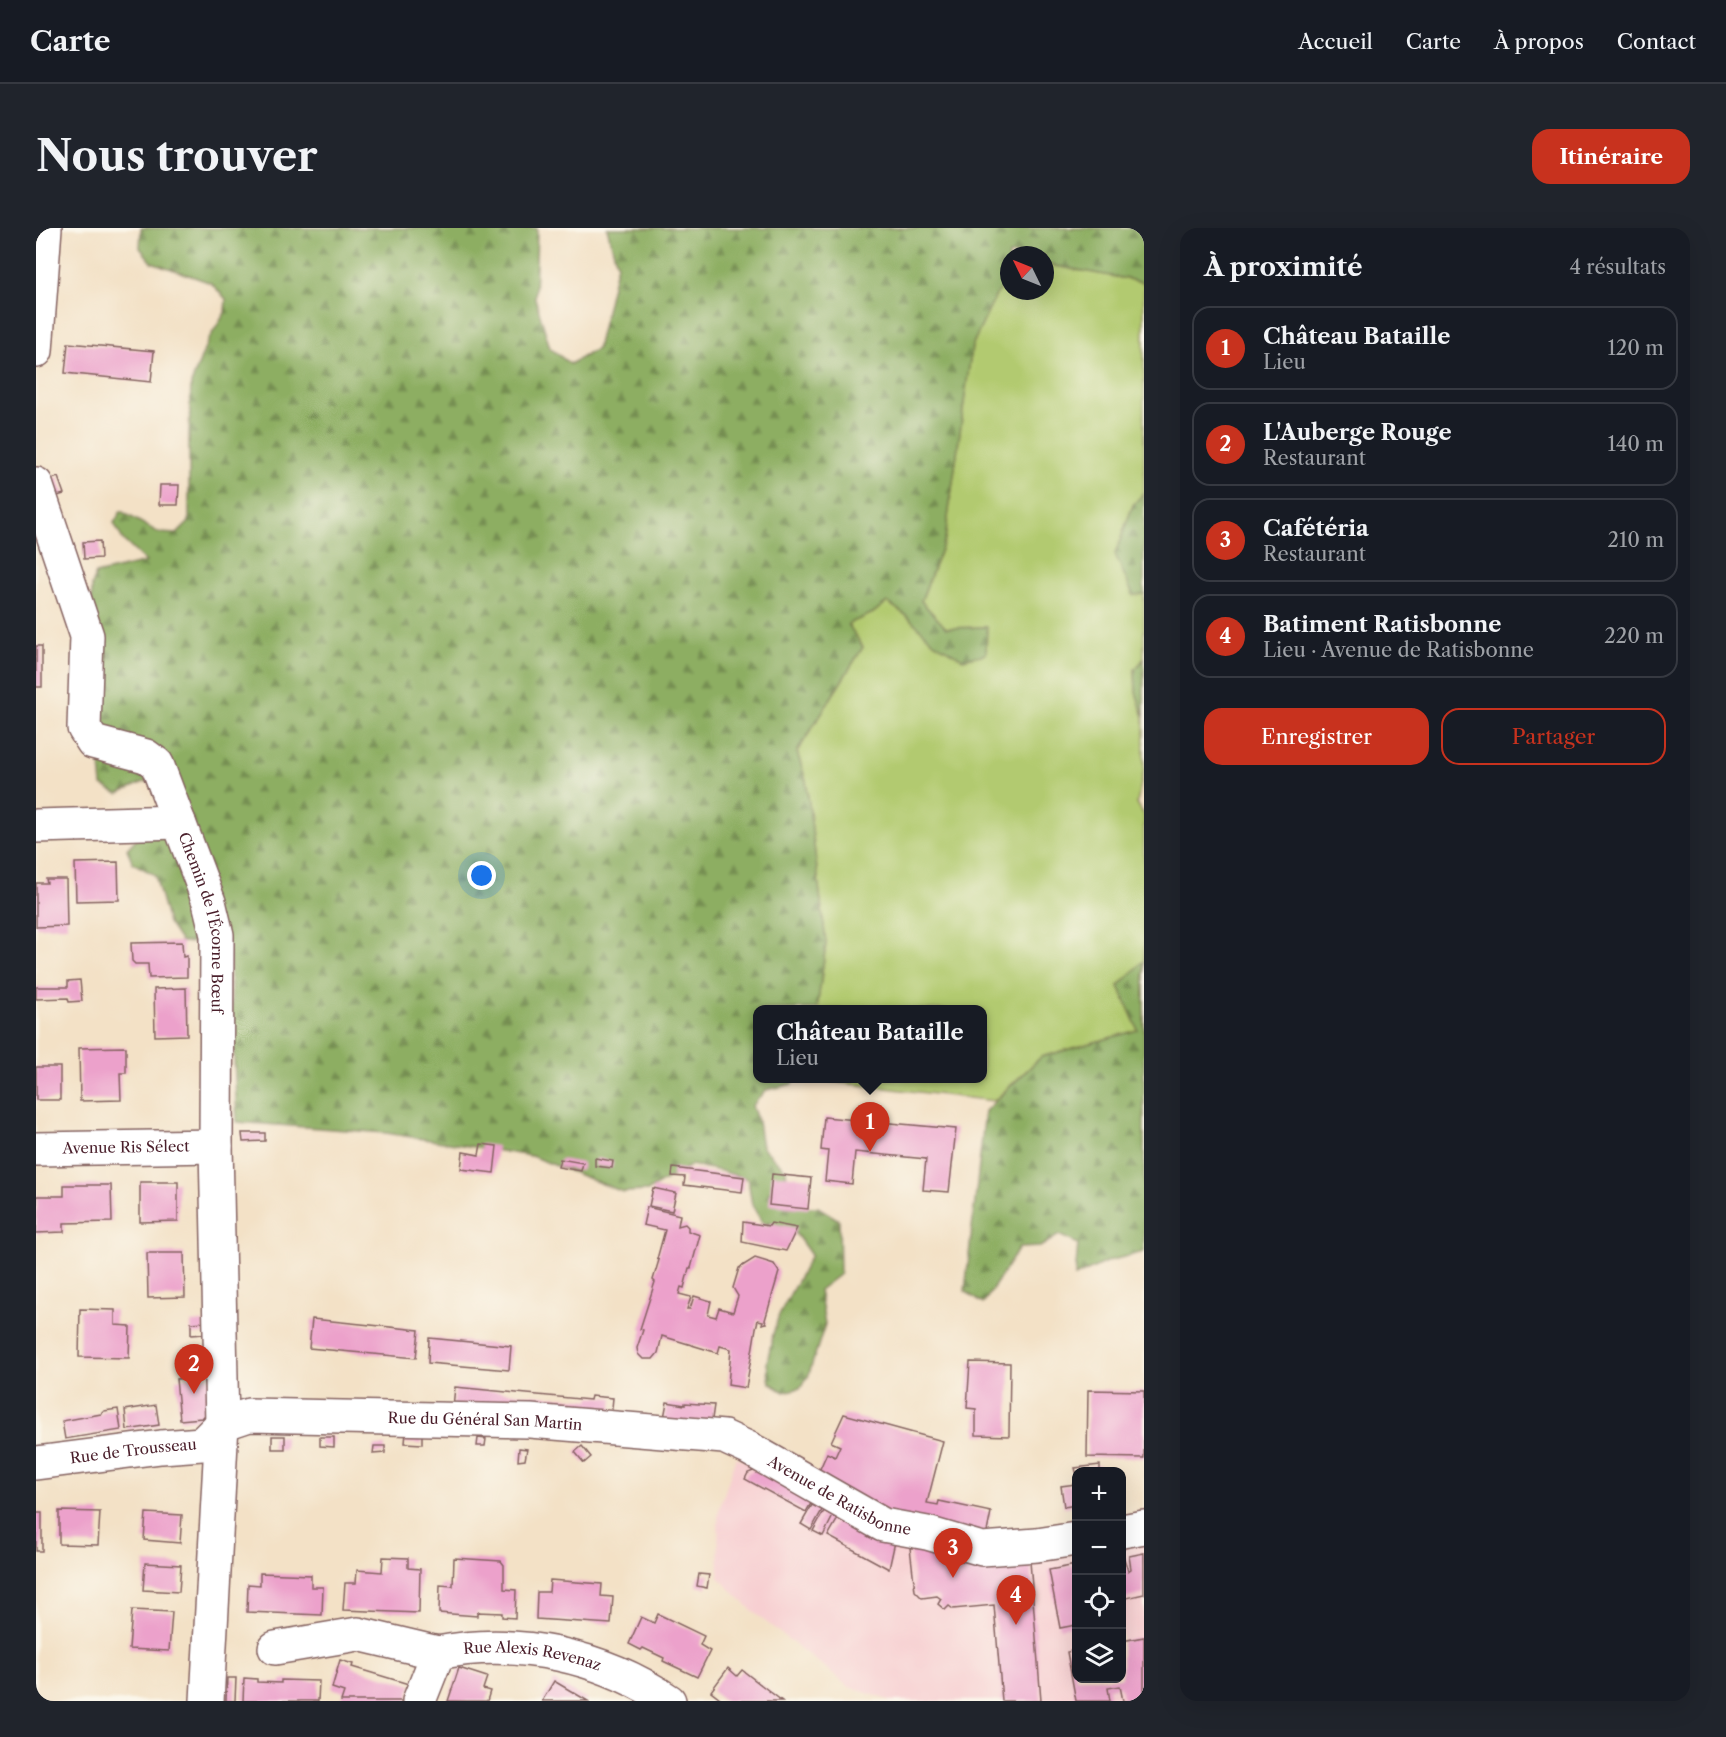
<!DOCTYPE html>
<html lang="fr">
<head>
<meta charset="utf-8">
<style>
	:root { --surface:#171b24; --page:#20242c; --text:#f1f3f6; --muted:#9ea1a6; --line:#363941; --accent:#c8321e }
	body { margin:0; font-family:"Libre Caslon Text",serif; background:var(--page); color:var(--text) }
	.controls { position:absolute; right:18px; bottom:18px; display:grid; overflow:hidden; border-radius:12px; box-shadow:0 6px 24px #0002 }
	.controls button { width:54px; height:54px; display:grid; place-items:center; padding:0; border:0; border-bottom:2px solid var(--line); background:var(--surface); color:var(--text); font:30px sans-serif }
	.compass { position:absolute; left:964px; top:18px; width:54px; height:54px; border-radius:50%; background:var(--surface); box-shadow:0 6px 24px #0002; rotate:313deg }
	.you { position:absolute; left:446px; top:648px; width:21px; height:21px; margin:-15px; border:4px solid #fff; border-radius:50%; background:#1a73e8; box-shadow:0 0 0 9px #1a73e833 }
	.badge { display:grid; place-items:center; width:39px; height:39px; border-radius:50%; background:var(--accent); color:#fff; font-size:20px; font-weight:700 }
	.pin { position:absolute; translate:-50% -50px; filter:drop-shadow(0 2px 3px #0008) }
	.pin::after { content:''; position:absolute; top:32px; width:21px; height:18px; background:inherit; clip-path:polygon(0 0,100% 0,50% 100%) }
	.popup { position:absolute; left:717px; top:777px; width:234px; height:78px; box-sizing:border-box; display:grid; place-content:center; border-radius:12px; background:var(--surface); filter:drop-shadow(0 2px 4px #0005); font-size:20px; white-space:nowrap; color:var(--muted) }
	.popup b { font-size:22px; color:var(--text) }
	.popup::after { content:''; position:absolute; left:50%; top:100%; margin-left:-12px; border:12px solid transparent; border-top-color:var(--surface) }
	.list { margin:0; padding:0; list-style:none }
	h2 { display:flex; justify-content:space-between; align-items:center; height:78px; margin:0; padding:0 24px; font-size:26px }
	h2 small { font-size:20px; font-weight:400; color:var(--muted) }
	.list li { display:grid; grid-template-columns:39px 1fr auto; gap:18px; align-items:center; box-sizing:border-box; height:84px; margin:0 12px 12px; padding:0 12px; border:2px solid var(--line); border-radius:18px }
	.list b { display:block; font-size:22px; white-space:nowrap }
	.list p { margin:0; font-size:20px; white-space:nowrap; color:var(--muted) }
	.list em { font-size:20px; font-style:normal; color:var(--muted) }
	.actions { display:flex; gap:12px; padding:18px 24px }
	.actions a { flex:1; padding:14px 0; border:2px solid var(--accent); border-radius:18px; text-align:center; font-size:21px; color:var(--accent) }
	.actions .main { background:var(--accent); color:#fff }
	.icon { flex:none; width:33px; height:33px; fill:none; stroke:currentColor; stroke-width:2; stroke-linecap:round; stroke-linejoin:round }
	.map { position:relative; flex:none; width:1108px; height:1473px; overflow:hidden; border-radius:18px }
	header { display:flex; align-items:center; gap:36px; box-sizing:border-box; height:84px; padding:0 30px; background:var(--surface); border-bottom:2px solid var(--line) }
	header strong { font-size:28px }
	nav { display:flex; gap:33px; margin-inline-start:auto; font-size:21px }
	.intro { display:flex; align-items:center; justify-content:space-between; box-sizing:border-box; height:144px; padding:0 36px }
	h1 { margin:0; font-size:42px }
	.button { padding:15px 27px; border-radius:18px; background:var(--accent); color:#fff; font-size:21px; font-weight:700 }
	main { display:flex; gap:36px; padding:0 36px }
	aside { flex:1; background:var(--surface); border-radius:18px; box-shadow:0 6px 24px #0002 }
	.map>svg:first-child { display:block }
	.built { fill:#f7cfd1 }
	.green { fill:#b2ca6f; stroke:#7e744d; stroke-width:1.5 }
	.forest { fill:url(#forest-firs); stroke:#6c6646; stroke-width:1.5 }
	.building { fill:#eca1cb }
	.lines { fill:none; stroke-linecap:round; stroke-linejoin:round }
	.minor-casing { stroke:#856361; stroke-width:36 }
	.minor { stroke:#fff; stroke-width:33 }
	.labels { text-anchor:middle; stroke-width:4.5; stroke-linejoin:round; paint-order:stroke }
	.street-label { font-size:15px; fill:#4a1f2b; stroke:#fbf7ec }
</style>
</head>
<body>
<header>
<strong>Carte</strong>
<nav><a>Accueil</a><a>Carte</a><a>À propos</a><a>Contact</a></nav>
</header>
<div class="intro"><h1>Nous trouver</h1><a class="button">Itinéraire</a></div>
<main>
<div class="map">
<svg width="1108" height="1473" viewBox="0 0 1108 1473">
	<defs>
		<pattern id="forest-firs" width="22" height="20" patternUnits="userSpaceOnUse" patternTransform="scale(1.5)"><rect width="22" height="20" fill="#8dae62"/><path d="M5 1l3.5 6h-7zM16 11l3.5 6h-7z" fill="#758d51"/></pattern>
	</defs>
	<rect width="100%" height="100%" fill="#fbf7ec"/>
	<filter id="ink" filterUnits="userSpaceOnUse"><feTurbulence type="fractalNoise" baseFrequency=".0167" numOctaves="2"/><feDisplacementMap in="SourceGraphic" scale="12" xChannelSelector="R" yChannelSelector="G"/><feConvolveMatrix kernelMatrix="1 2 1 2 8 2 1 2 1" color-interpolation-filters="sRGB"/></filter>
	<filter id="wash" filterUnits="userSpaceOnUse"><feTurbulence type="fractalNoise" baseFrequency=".008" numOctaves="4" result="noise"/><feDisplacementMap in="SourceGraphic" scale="24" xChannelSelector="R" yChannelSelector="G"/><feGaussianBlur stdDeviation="1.35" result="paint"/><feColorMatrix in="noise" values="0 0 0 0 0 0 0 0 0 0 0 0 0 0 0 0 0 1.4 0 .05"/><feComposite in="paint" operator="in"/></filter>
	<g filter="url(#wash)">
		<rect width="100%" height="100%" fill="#f3e1c6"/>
		<!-- built -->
		<polygon class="built" points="700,1229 894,1315 956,1337 1040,1326 1040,1450 1086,1450 1086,1317 1108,1313 1108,1473 855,1473 813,1459 721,1387 683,1350 682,1285"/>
		<!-- green -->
		<polygon class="green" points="1009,36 1108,54 1108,265 1097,277 1097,366 1108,366 1108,431 1099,441 1100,464 1108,488 1108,541 1101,575 1108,587 1108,733 1083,758 1102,802 1005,829 958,873 774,851 946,850 946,782 781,781 790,715 770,553 761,524 827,419 811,396 837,385 851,374 871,388 899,415 951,399 910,400 885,373 909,311 936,118 960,67 973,51 973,63 1009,63"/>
		<!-- forest -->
		<g class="forest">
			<polygon points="105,0 501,0 499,70 514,120 534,136 561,121 581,36 571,0 1108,0 1108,54 1009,36 1009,27 973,27 973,51 960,67 936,118 909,311 885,373 910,400 951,399 950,426 927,431 899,415 871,388 851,374 837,385 812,396 827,419 761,524 770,553 790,715 781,781 722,782 722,850 761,851 756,856 730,862 716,878 722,894 726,919 750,942 753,979 782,979 803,992 804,1046 783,1062 789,1096 772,1149 764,1160 748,1164 734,1155 731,1135 737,1106 743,1087 775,1027 760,1006 726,994 716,977 712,951 685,943 655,937 612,963 587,964 495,928 350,905 201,894 193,717 145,714 132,695 119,647 97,635 91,621 137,570 124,552 108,554 82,566 66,557 54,432 56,357 60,346 110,334 87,312 78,295 85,283 123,305 141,306 153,294 153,206 155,156 172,112 189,85 190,71 175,55 116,34 104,20"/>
			<polygon points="1108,265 1108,366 1097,367 1079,326 1097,277"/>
			<polygon points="1108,431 1108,488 1100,464 1099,441"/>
			<polygon points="1108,733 1108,1024 1072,1033 1039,1049 1042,1016 1023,1007 1004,1019 983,1020 947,1076 929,1063 949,883 1005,829 1102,802 1083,758"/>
		</g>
		<g id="blocks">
			<!-- building -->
			<g class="building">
				<polygon points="32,115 118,123 115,154 29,145"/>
				<polygon points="22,249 28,266 18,269 13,252"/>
				<polygon points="124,257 143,257 142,277 123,277"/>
				<polygon points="64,313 65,330 48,331 47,314"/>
				<rect x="0" y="418" width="6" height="41"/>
				<polygon points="82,634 83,672 40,673 39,635"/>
				<polygon points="10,651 30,651 31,698 0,699 0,655 11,655"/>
				<polygon points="146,714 147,729 151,728 151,749 113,750 112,736 99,736 96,733 95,715"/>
				<polygon points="44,752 46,773 33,774 32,770 0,771 0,759 32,759 32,753"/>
				<polygon points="150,760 151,807 119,808 118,761"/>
				<polygon points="90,819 90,845 84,845 85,872 44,873 43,820"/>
				<rect x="0" y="839" width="24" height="33"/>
				<polygon points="788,889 920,901 913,964 887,962 890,931 819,924 816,956 789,953 792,923 785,922"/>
				<polygon points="206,905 229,905 229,913 207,914"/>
				<polygon points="445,916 461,918 458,945 425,941 427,924 443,927"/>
				<polygon points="559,930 577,933 576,940 559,938"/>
				<polygon points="524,931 547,935 545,943 522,939"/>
				<polygon points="637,940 708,949 706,964 648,957 649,949 636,948"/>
				<polygon points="736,946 775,950 772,981 733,977"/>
				<polygon points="104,954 142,954 142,993 104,994"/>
				<polygon points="28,957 75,957 76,994 28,995 28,1004 0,1005 1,968 28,968"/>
				<polygon points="617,960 640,965 636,983 613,978"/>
				<polygon points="611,979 644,987 642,998 649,996 652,999 652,1003 664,1007 655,1040 653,1040 648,1060 645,1059 643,1066 655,1069 651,1081 654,1081 658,1068 675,1073 672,1087 680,1089 683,1080 697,1084 702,1068 697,1060 703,1040 719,1030 738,1036 743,1044 729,1092 731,1095 726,1096 727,1093 722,1092 720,1100 710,1160 692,1157 695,1121 684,1118 682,1125 626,1108 622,1125 617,1131 607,1131 602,1126 601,1120 607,1102 604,1101 619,1054 617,1052 623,1032 621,1031 629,1002 607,997"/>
				<polygon points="707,994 733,998 735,995 761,1000 750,1023 706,1014"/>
				<polygon points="111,1025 148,1025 149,1069 112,1070"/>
				<polygon points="44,1081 79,1082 79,1097 94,1098 93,1130 43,1129"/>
				<polygon points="276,1091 383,1102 380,1130 273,1120"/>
				<polygon points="168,1094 168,1106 155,1107 155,1095"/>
				<polygon points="393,1110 475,1118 473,1142 392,1135"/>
				<polygon points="934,1134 974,1135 973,1208 940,1207 940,1181 931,1180"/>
				<polygon points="173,1148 176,1180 166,1190 144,1192 140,1151"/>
				<polygon points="419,1159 554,1172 555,1168 577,1170 575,1190 417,1179"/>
				<polygon points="1052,1162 1108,1163 1108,1230 1051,1229"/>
				<polygon points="631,1174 649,1177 649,1175 678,1177 675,1198 627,1195"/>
				<polygon points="120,1177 123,1197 91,1202 89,1182"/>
				<polygon points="82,1181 85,1202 29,1211 26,1193 65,1186 68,1183"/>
				<polygon points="808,1186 907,1213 891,1275 902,1277 903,1273 955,1284 950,1309 854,1287 780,1250 791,1225 799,1229 804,1218 795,1214"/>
				<polygon points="370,1204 386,1205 386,1216 369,1215"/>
				<rect x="236" y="1208" width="13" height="13"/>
				<polygon points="284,1209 298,1209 298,1219 284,1218"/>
				<polygon points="442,1210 450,1211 449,1218 441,1218"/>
				<polygon points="338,1218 349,1218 349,1225 337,1226"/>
				<polygon points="546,1218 555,1229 548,1235 539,1224"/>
				<polygon points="483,1220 491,1221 489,1232 482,1233"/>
				<polygon points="1064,1237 1064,1244 1040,1244 1039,1240"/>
				<polygon points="720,1242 777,1272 770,1284 709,1251 712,1245"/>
				<polygon points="1040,1256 1040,1277 1028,1279 1025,1258"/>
				<polygon points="776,1277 786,1282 775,1302 765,1296"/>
				<polygon points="23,1283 64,1284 62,1317 23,1316"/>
				<polygon points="788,1283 797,1288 787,1308 777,1303"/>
				<rect x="0" y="1285" width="6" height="38"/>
				<polygon points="110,1285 146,1287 144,1315 108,1312"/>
				<polygon points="804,1287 860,1309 853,1341 792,1308"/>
				<polygon points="873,1311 894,1315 956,1337 994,1333 1005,1473 966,1473 958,1377 917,1381 913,1378 909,1382 902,1376 905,1371 901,1368 886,1370 879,1363"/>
				<polygon points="1086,1324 1092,1343 1095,1341 1093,1328 1108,1325 1108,1366 1086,1371"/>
				<polygon points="347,1329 372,1330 372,1340 384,1341 383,1385 307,1382 309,1355 320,1355 321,1342 346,1344"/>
				<polygon points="418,1330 465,1333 468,1337 468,1361 480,1362 479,1390 466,1389 466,1385 441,1384 441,1388 403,1385 404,1357 417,1358"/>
				<polygon points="109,1335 145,1337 143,1364 107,1362"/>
				<polygon points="1040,1337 1040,1397 1024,1400 1013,1342"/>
				<polygon points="224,1345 275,1347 275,1359 287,1359 286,1387 211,1384 212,1356 224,1357"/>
				<polygon points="663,1346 673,1347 671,1360 661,1358"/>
				<polygon points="514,1352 566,1356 565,1368 577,1369 575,1396 500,1391 501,1364 513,1364"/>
				<polygon points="96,1382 136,1384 133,1423 93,1421"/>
				<polygon points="622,1386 668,1408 664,1417 674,1423 661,1449 627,1433 628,1430 607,1420 605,1422 593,1416 605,1389 618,1395"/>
				<polygon points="1108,1409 1108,1473 1087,1473 1084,1458 1072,1460 1074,1473 1040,1473 1031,1424 1040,1422 1040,1450 1086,1450 1086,1413"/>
				<polygon points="304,1432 317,1436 316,1439 376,1457 371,1473 305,1473 308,1464 296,1460"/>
				<polygon points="423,1440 451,1449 447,1461 454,1463 451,1473 412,1473"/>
				<polygon points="692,1440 701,1448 706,1442 746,1473 688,1473 675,1463"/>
				<polygon points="191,1450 200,1450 199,1473 190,1473"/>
				<polygon points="208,1450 221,1451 221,1454 245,1455 245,1452 283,1453 282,1473 207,1473"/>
				<polygon points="518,1453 552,1473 506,1473"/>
			</g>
		</g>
	</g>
	<g filter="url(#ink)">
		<use href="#blocks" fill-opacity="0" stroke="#856361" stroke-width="1.5"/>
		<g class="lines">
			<!-- minor casing -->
			<g class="minor-casing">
				<g id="minor">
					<polyline points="0,123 9,0"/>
					<path id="s1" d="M0,256L51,408L48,500L57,514L110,528L121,536L173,674L181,707L180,918L186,1196L171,1473"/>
					<polyline points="0,598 143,594"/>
					<path id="s2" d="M0,921L180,918"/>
					<path id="s3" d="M0,1235L125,1219L166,1216L186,1196L213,1187L494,1193L688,1209L712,1220L847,1297L891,1305L946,1321L1001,1317L1040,1311"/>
					<polyline points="1086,1303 1108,1299"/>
					<polyline points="239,1420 322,1406 402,1425"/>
					<path id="s4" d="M383,1473L402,1425C481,1409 567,1428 633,1473"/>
				</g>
			</g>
			<!-- minor -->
			<use href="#minor" class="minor"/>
		</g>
	</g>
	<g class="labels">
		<!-- street labels -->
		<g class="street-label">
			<text dy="5" stroke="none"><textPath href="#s1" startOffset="504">Chemin de l'Écorne Bœuf</textPath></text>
			<text dy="5" stroke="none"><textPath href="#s2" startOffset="90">Avenue Ris Sélect</textPath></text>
			<text dy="5" stroke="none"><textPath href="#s3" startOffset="460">Rue du Général San Martin</textPath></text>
			<text dy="5" stroke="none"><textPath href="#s3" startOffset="98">Rue de Trousseau</textPath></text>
			<text dy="5" stroke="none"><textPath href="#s3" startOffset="830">Avenue de Ratisbonne</textPath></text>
			<text dy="5" stroke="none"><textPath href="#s4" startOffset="147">Rue Alexis Revenaz</textPath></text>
		</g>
	</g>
</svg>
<div class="controls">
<button>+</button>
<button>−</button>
<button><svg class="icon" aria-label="locate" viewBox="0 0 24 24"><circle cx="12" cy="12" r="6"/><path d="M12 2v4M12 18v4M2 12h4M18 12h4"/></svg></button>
<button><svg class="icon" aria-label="layers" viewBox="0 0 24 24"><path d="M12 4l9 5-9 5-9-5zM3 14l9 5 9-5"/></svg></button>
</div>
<svg class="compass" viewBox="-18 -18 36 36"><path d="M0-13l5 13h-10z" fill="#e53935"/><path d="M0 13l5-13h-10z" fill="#9ea1a6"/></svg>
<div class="you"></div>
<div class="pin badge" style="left:834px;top:924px">1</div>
<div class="popup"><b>Château Bataille</b>Lieu</div>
<div class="pin badge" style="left:158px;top:1166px">2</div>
<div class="pin badge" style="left:917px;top:1350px">3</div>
<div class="pin badge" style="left:980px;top:1397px">4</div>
</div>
<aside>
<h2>À proximité<small>4 résultats</small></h2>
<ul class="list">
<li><span class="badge">1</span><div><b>Château Bataille</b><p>Lieu</p></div><em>120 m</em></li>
<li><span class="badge">2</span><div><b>L'Auberge Rouge</b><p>Restaurant</p></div><em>140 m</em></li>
<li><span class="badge">3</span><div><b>Cafétéria</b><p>Restaurant</p></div><em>210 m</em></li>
<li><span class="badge">4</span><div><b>Batiment Ratisbonne</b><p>Lieu · Avenue de Ratisbonne</p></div><em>220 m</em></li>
</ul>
<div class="actions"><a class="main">Enregistrer</a><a>Partager</a></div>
</aside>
</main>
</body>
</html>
